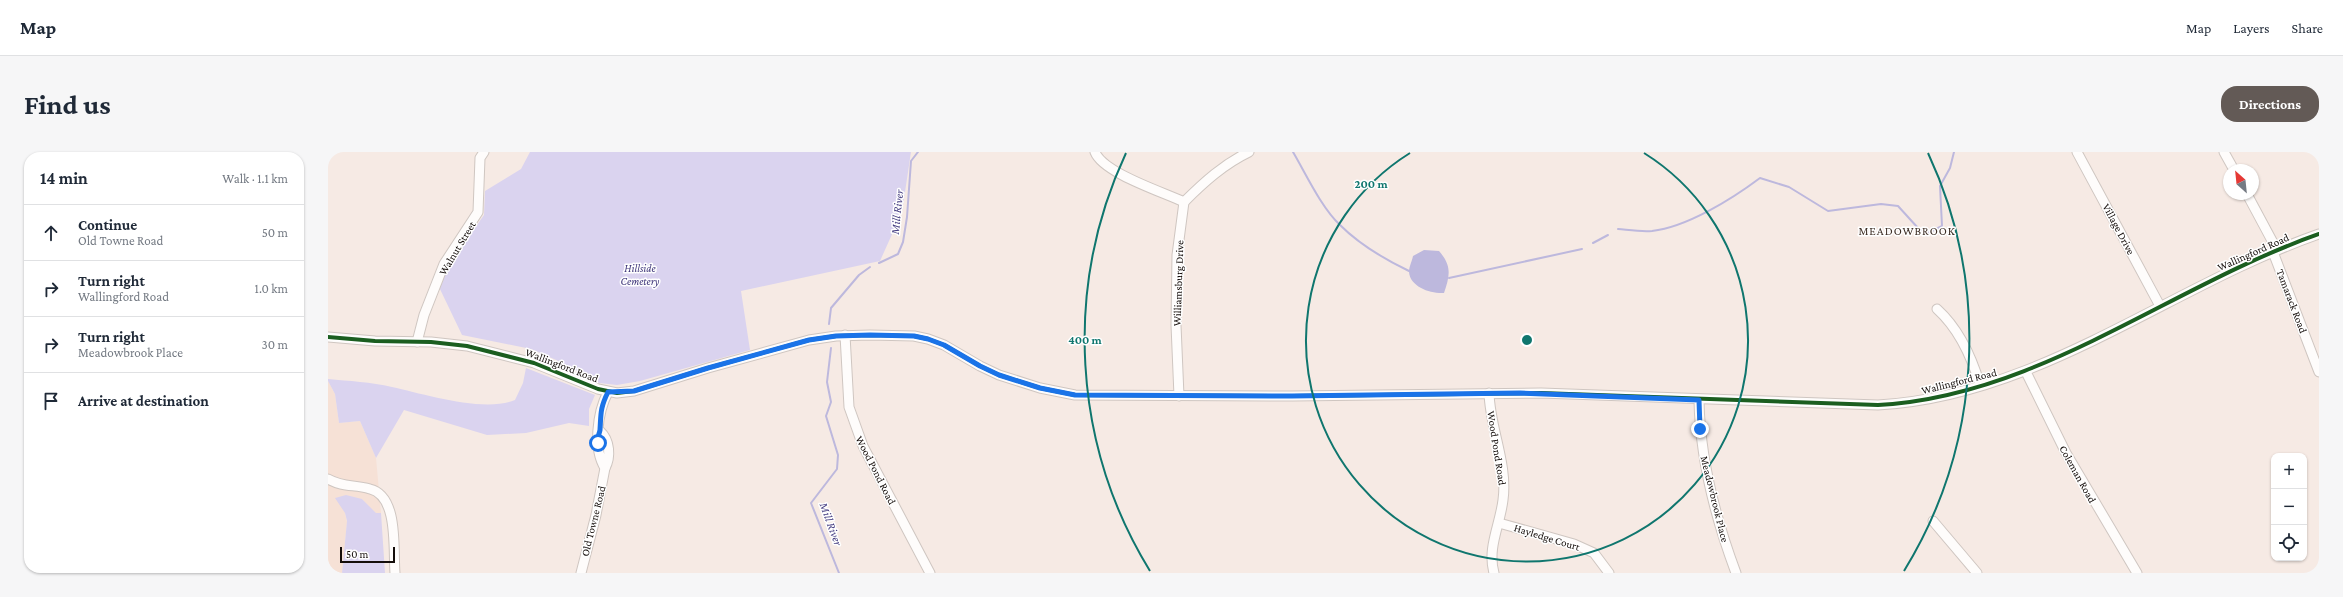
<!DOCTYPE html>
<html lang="en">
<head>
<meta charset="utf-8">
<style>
	:root { --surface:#fff; --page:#f6f6f7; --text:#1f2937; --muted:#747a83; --line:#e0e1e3; --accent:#635a56 }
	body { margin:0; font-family:"Crimson Pro",serif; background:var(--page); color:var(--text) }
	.controls { position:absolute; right:12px; bottom:12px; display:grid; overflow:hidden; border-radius:8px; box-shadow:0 1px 3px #0004 }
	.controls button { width:36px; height:36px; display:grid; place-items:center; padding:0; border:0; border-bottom:1px solid var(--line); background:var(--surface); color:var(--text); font:20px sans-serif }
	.compass { position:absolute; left:1895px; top:12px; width:36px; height:36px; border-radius:50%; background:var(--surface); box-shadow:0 1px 3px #0004; rotate:333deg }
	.scale { position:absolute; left:12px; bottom:10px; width:55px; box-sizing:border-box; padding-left:4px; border:2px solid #140d0a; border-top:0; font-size:11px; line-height:14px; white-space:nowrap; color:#140d0a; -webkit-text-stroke:3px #fff; paint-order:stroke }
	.stop { position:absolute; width:12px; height:12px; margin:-9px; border:3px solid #1a73e8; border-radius:50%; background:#fff }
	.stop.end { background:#1a73e8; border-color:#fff; box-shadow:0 1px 4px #0008 }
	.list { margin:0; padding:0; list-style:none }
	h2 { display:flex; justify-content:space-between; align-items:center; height:52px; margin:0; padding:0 16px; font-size:17px }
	h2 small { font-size:13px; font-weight:400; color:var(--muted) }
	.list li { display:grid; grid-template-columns:26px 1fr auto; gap:12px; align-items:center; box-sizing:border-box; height:56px; padding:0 16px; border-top:1px solid var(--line) }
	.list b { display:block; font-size:15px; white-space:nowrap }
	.list p { margin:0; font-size:13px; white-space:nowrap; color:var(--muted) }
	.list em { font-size:13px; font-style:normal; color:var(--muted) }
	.icon { flex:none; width:22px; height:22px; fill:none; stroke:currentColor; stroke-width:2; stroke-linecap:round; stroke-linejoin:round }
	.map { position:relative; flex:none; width:1991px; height:421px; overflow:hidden; border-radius:16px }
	header { display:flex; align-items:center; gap:24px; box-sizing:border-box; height:56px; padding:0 20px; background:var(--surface); border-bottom:1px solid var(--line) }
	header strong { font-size:19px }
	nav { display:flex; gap:22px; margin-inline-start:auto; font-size:14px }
	.intro { display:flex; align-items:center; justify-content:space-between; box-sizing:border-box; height:96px; padding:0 24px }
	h1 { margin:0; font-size:28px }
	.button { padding:10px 18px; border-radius:16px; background:var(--accent); color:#fff; font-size:14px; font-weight:700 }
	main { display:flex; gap:24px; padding:0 24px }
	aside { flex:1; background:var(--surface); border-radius:16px; box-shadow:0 1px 3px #0004 }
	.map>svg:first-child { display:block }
	.built { fill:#f6e1d6 }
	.green { fill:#dad3ef }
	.water { fill:#bdb8dd }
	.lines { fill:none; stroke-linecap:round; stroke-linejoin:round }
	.stream { stroke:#bdb8dd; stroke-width:2 }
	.minor-casing { stroke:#cfc6c1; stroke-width:11 }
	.minor { stroke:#fefcfb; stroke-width:9 }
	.cycleway-casing { stroke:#fff; stroke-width:6 }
	.cycleway { stroke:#1b5e20; stroke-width:4 }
	.route { stroke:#1a73e8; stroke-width:5 }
	.ring { fill:none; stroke:#0f766e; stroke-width:2 }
	.labels { text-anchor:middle; stroke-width:3; stroke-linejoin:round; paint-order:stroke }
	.street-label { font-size:11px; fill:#140d0a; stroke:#fff }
	.park-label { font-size:11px; font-style:italic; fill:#3f367a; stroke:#fff }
	.water-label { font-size:12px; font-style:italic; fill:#463e82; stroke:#fff }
	.neighbourhood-label { font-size:12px; letter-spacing:1px; fill:#3d2e25; stroke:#fff }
	.centre { fill:#0f766e; stroke:#fff; stroke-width:2 }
	.ring-label { font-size:12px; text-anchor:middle; font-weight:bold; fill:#0f766e; stroke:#fff; stroke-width:3; stroke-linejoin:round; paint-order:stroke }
</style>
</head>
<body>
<header>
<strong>Map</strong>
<nav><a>Map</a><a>Layers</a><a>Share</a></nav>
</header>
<div class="intro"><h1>Find us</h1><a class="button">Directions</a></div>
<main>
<aside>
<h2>14 min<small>Walk · 1.1 km</small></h2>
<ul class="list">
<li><svg class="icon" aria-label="ahead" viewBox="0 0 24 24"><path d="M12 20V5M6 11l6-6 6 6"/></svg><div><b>Continue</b><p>Old Towne Road</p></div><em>50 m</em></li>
<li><svg class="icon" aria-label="right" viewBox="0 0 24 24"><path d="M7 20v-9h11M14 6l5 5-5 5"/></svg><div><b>Turn right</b><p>Wallingford Road</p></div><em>1.0 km</em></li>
<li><svg class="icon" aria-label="right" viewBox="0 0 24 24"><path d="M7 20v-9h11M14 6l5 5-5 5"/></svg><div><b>Turn right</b><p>Meadowbrook Place</p></div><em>30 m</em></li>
<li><svg class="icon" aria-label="arrive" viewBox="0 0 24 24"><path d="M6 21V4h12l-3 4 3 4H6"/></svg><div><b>Arrive at destination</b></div></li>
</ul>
</aside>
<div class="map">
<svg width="1991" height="421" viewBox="0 0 1991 421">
	<rect width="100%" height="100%" fill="#f6eae4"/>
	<!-- built -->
	<polygon class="built" points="0,229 7,242 11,271 32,269 48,306 53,361 48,362 34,347 17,361 19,370 14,421 0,421"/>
	<!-- green -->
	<g class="green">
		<polygon points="202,0 583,0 574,60 552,109 413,139 422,198 312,229 289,233 271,231 235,211 203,197 134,183 111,135 121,113 156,63 157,39 193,17"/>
		<path d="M198,216L267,243L261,257V274L241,271L198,281L159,283L76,258L48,306L32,269L11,271L7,242L0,229V227C21,229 43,230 64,235C96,242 156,261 187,248L195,231Z"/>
		<polygon points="18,343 34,347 48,361 53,361 57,421 14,421 19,369 17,361 7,346"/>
	</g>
	<!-- water -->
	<path class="water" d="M1096,98L1111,99C1124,114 1122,123 1116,141C1103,142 1082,135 1081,120C1081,115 1084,109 1085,104Z"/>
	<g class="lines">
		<!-- stream -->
		<g class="stream">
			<path d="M965,0C978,22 993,55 1012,73C1032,93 1056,107 1081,119"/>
			<path d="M1290,77C1301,78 1313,80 1324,79C1359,75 1404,47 1432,26L1461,35L1500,59L1553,52L1570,54L1590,76L1600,81L1614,74L1612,34L1622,16L1626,0"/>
			<polyline points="1265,91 1280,83"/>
			<polyline points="551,111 570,102 575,90 579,65 583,9 590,0"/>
			<polyline points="1121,126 1254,97"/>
			<polyline points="501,172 503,156 531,123 542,115"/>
			<polyline points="503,196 499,230 503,250 498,264 510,303 509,317 483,351 511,421"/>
		</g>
		<!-- minor casing -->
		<g class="minor-casing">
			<g id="minor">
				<path d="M767,0C775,21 835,40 856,50"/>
				<polyline points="1749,0 1832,154"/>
				<polyline points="1896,0 1906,18"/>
				<polyline points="1919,42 1949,98"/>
				<path d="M856,50C876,30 896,12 921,0"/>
				<polyline points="1945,100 1991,220"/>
				<path d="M1609,157C1630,176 1644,206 1652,233"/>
				<polyline points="517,183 521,255 535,294 602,421"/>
				<path d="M0,185L47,189L103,190L139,194L206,211L270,237L289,241L306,239L380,216L481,188L508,184L542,183L586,184L600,187L616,193L652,214L671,223L712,236L747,243L964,244L1213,241L1550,253C1712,244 1842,134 1991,82"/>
				<polyline points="89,190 96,163 116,112 150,60 152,6 156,0"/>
				<polyline points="1698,220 1738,301 1809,421"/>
				<path d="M1161,241C1162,277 1180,312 1175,348C1172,373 1159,396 1166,421"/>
				<polyline points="851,244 848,173 849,103 856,50"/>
				<path d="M1371,248C1372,308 1387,365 1408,421"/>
				<path d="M272,279C282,288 283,305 277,316C265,297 269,261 280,240"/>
				<path d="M0,327C16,336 26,332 42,337C71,344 65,398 67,421"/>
				<polyline points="1605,369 1649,421"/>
				<polyline points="1171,371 1246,392 1266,401 1281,421"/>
				<polyline points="253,421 268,363 277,316"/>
			</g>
		</g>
		<!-- minor -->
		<use href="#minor" class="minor"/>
		<!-- cycleway casing -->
		<g class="cycleway-casing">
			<path id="cycleway" d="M0,185L47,189L103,190L139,194L206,211L270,237L289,241L306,239L380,216L481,188L508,184L542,183L586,184L600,187L616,193L652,214L671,223L712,236L747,243L964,244L1213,241L1550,253C1712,244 1842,134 1991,82"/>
		</g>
		<!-- cycleway -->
		<use href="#cycleway" class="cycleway"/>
	</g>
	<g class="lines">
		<!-- route -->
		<path class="route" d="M270,291C269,285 271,283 272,278C273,262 272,256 280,240L306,239L380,216L481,188L508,184L542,183L586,184L600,187L616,193L652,214L671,223L712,236L747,243L964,244L1192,241L1371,248L1372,277"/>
	</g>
	<!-- distance rings -->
	<g class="ring">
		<path d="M1316 1A221 221 0 1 1 1082 1"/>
		<path d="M822 419A442 442 0 0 1 798 1M1600 1A442 442 0 0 1 1576 419"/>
	</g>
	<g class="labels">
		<!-- street labels -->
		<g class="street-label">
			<text transform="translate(1791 77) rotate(62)" y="4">Village Drive</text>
			<text transform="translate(129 96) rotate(-59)" y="4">Walnut Street</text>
			<text transform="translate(1925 100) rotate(-24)" y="4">Wallingford Road</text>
			<text transform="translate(850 131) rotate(-88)" y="4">Williamsburg Drive</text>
			<text transform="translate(1964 149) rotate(69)" y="4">Tamarack Road</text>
			<text transform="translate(234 213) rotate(21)" y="4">Wallingford Road</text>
			<text transform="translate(1631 229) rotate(-14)" y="4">Wallingford Road</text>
			<text transform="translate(1169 296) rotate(81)" y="4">Wood Pond Road</text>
			<text transform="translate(548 318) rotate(63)" y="4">Wood Pond Road</text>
			<text transform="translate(1750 322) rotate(61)" y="4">Coleman Road</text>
			<text transform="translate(1387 347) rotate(76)" y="4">Meadowbrook Place</text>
			<text transform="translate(265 369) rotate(-76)" y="4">Old Towne Road</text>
			<text transform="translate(1219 385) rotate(17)" y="4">Hayledge Court</text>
		</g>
		<!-- park labels -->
		<g class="park-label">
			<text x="312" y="120">Hillside<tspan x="312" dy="13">Cemetery</tspan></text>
		</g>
		<!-- water labels -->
		<g class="water-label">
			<text transform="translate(569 60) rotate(-84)" y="4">Mill River</text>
			<text transform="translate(503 372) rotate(70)" y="4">Mill River</text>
		</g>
		<!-- neighbourhood labels -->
		<g class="neighbourhood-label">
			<text x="1579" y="83">MEADOWBROOK</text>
		</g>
	</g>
	<circle cx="1199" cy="188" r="6" class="centre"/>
	<g class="ring-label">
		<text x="1043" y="36">200 m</text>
		<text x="757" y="192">400 m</text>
	</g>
</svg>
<div class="controls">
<button>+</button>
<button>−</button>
<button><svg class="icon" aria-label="locate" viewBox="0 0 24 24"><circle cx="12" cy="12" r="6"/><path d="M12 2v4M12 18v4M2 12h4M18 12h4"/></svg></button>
</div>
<svg class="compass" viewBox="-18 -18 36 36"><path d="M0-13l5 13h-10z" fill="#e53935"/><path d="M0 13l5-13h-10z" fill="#747a83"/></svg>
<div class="scale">50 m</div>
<div class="stop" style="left:270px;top:291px"></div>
<div class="stop end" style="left:1372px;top:277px"></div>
</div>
</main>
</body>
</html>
